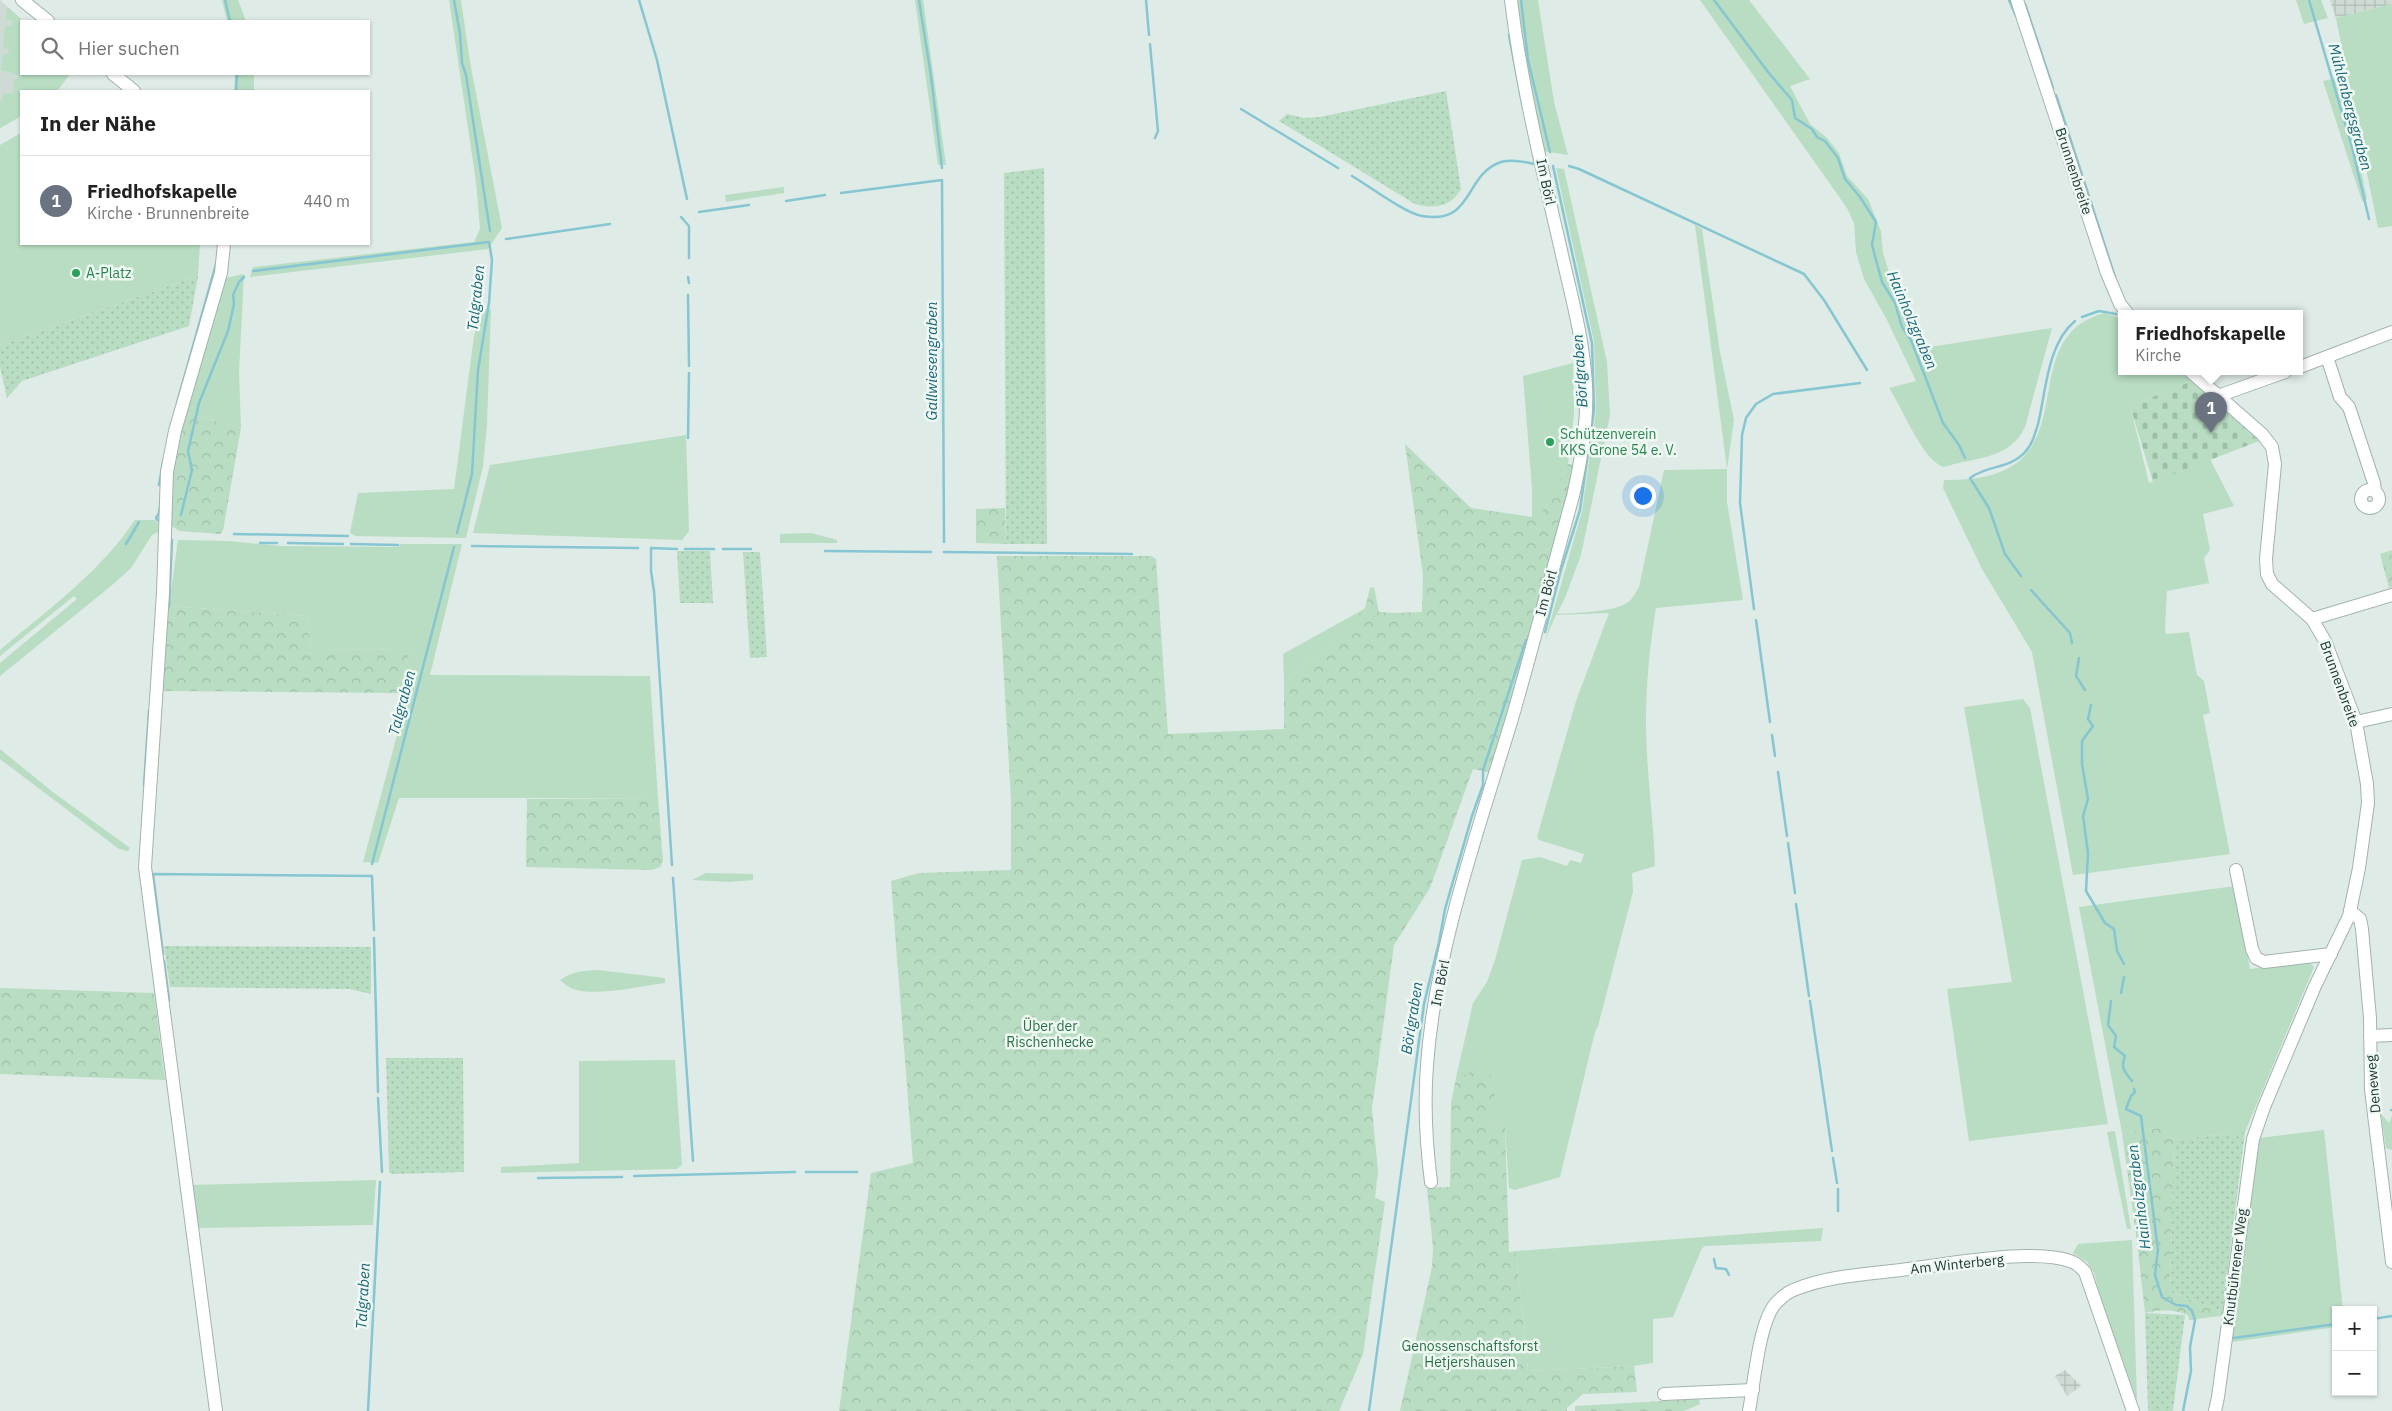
<!DOCTYPE html>
<html lang="de">
<head>
<meta charset="utf-8">
<style>
	:root { --surface:#fff; --page:#f2f2f2; --text:#222; --muted:#767676; --line:#e0e0e0; --accent:#111827 }
	body { margin:0; font-family:"IBM Plex Sans",sans-serif; background:var(--page); color:var(--text) }
	.controls { position:absolute; right:15px; bottom:15px; display:grid; overflow:hidden; border-radius:0px; box-shadow:0 1px 4px #0004 }
	.controls button { width:45px; height:45px; display:grid; place-items:center; padding:0; border:0; border-bottom:1px solid var(--line); background:var(--surface); color:var(--text); font:25px sans-serif }
	.you { position:absolute; left:1642px; top:495px; width:18px; height:18px; margin:-12px; border:4px solid #fff; border-radius:50%; background:#1a73e8; box-shadow:0 0 0 8px #1a73e833 }
	.badge { display:grid; place-items:center; width:32px; height:32px; border-radius:50%; background:var(--accent); color:#fff; font-size:16px; font-weight:700 }
	.pin { position:absolute; translate:-50% -41px; filter:drop-shadow(0 1px 2px #0008) }
	.pin::after { content:''; position:absolute; top:26px; width:18px; height:15px; background:inherit; clip-path:polygon(0 0,100% 0,50% 100%) }
	.popup { position:absolute; left:2118px; top:310px; width:185px; height:65px; box-sizing:border-box; display:grid; place-content:center; border-radius:0px; background:var(--surface); filter:drop-shadow(0 1px 4px #0005); font-size:16px; white-space:nowrap; color:var(--muted) }
	.popup b { font-size:19px; color:var(--text) }
	.popup::after { content:''; position:absolute; left:50%; top:100%; margin-left:-10px; border:10px solid transparent; border-top-color:var(--surface) }
	.list { margin:0; padding:0; list-style:none }
	h2 { display:flex; justify-content:space-between; align-items:center; height:65px; margin:0; padding:0 20px; font-size:21px }
	h2 small { font-size:16px; font-weight:400; color:var(--muted) }
	.list li { display:grid; grid-template-columns:32px 1fr auto; gap:15px; align-items:center; box-sizing:border-box; height:90px; padding:0 20px; border-top:1px solid var(--line) }
	.list b { display:block; font-size:19px; white-space:nowrap }
	.list p { margin:0; font-size:16px; white-space:nowrap; color:var(--muted) }
	.list em { font-size:16px; font-style:normal; color:var(--muted) }
	.icon { flex:none; width:28px; height:28px; fill:none; stroke:currentColor; stroke-width:2; stroke-linecap:round; stroke-linejoin:round }
	.map { position:relative; flex:none; width:2392px; height:1411px; overflow:hidden }
	.search { position:absolute; background:var(--surface); box-shadow:0 1px 4px #0004; left:20px; top:20px; width:350px; height:55px; display:flex; align-items:center; gap:12px; box-sizing:border-box; padding:0 18px; border-radius:0px; color:var(--muted); font-size:19px }
	.panel { position:absolute; background:var(--surface); box-shadow:0 1px 4px #0004; left:20px; top:90px; width:350px; height:155px; border-radius:0px }
	.map>svg:first-child { display:block }
	.built { fill:#cedbd5 }
	.industrial { fill:url(#industrial-grid) }
	.grass { fill:#b8ddc2 }
	.forest { fill:url(#forest-crowns) }
	.cemetery { fill:url(#cemetery-stones) }
	.garden { fill:url(#garden-dots) }
	.lines { fill:none; stroke-linecap:round; stroke-linejoin:round }
	.stream { stroke:#86c6d2; stroke-width:2.5 }
	.minor-casing { stroke:#a2b3ad; stroke-width:14 }
	.minor { stroke:#fff; stroke-width:12 }
	.leisure-dot { fill:#2e9e5b; stroke:#f0f8f4; stroke-width:2 }
	.labels { text-anchor:middle; stroke-width:5; stroke-linejoin:round; paint-order:stroke }
	.street-label { font-size:14px; fill:#203b34; stroke:#f0f8f4 }
	.leisure-label { font-size:14px; fill:#27864d; stroke:#f0f8f4; text-anchor:start }
	.park-label { font-size:14px; fill:#297346; stroke:#f0f8f4 }
	.water-label { font-size:15px; font-style:italic; fill:#196878; stroke:#f0f8f4 }
</style>
</head>
<body>
<div class="map">
<svg width="2392" height="1411" viewBox="0 0 2392 1411">
	<defs>
		<pattern id="industrial-grid" width="8" height="8" patternUnits="userSpaceOnUse" patternTransform="scale(1.25)"><rect width="8" height="8" fill="#cedbd5"/><path d="M0 4h8M4 0v8" fill="none" stroke="#b1bdb7"/></pattern>
		<pattern id="forest-crowns" width="20" height="18" patternUnits="userSpaceOnUse" patternTransform="scale(1.25)"><rect width="20" height="18" fill="#b8ddc2"/><path d="M2 6a3 3 0 1 1 6 0M12 15a3 3 0 1 1 6 0" fill="none" stroke="#9ebfa7"/></pattern>
		<pattern id="cemetery-stones" width="16" height="16" patternUnits="userSpaceOnUse" patternTransform="scale(1.25)"><rect width="16" height="16" fill="#b8ddc2"/><path d="M2 7V4a2 2 0 0 1 4 0v3zM10 15v-3a2 2 0 0 1 4 0v3z" fill="#9ebfa7"/></pattern>
		<pattern id="garden-dots" width="8" height="8" patternUnits="userSpaceOnUse" patternTransform="scale(1.25)"><rect width="8" height="8" fill="#b8ddc2"/><path d="M2 2h.1M6 6h.1" fill="none" stroke="#9ebfa7" stroke-width="1.8" stroke-linecap="round"/></pattern>
	</defs>
	<rect width="100%" height="100%" fill="#dfebe6"/>
	<!-- built -->
	<polygon class="built" points="0,0 23,21 21,21 21,74 70,74 57,91 21,91 21,116 0,128"/>
	<!-- industrial -->
	<g class="industrial">
		<polygon points="2330,0 2392,0 2392,4 2336,18"/>
		<polygon points="2065,1370 2081,1386 2067,1396 2055,1376"/>
	</g>
	<!-- grass -->
	<g class="grass">
		<polygon points="222,0 238,0 246,21 227,21"/>
		<polygon points="449,0 461,0 470,62 502,228 488,249 250,277 253,267 474,242 480,229 476,182"/>
		<polygon points="915,0 923,0 946,165 938,165"/>
		<polygon points="1514,0 1538,0 1554,102 1568,155 1542,151"/>
		<path d="M1700,0H1749L1810,79L1790,86L1810,124L1827,138L1839,153L1847,176L1868,199L1881,231L1883,253L1903,317L1917,349L2052,328L2025,427C2010,460 1974,457 1944,467C1923,462 1901,405 1889,388L1916,381L1887,320L1864,279L1856,252L1854,223L1847,208Z"/>
		<polygon points="2296,0 2321,0 2328,18 2304,24"/>
		<polygon points="2392,4 2392,226 2378,228 2336,18"/>
		<polygon points="7,8 9,8 23,21 21,21 21,74 70,74 57,91 21,91 21,116 0,128 0,101 2,101 3,93 13,94 14,81 19,77 13,73 1,70 3,54 8,54 9,49 3,48 5,25 11,26 12,20 6,20"/>
		<polygon points="235,74 254,74 254,91 234,91"/>
		<polygon points="2341,77 2367,199 2362,201 2323,81"/>
		<polygon points="21,133 21,244 200,244 198,276 0,345 0,145"/>
		<path d="M1556,168L1564,169L1607,362L1610,415L1581,555L1565,598L1557,614C1573,613 1614,612 1627,603C1633,599 1635,593 1639,587L1664,470L1727,469L1695,225L1702,229L1720,352L1734,420L1727,469V502L1743,600L1656,608C1648,656 1644,706 1647,754C1649,792 1654,828 1655,866L1632,873L1633,892L1598,1026L1595,1032L1560,1177L1515,1190L1509,1188L1505,1127L1489,1121L1456,1078L1473,1003L1487,982L1495,960L1522,860L1540,857L1567,866L1570,860L1581,863L1584,854L1539,840L1537,837L1576,701L1609,613L1556,615L1545,640L1582,511L1596,411L1594,342Z"/>
		<polygon points="784,187 784,193 726,202 725,195"/>
		<polygon points="244,274 239,372 241,428 185,413 225,278"/>
		<polygon points="481,309 491,309 487,425 483,466 466,538 356,536 350,533 358,493 454,489 474,336"/>
		<path d="M2104,313L2122,319V372H2182L2192,381L2130,406L2149,483L2210,459L2234,506L2203,514L2210,550L2204,558L2209,583L2167,591L2165,628L2166,634L2189,632L2197,675L2204,681L2210,713L2203,715L2230,854L2073,875L2032,652L1982,569L1943,488L1944,480C2101,483 2004,341 2104,313Z"/>
		<polygon points="1573,363 1574,415 1568,464 1540,518 1532,517 1532,489 1523,376"/>
		<polygon points="686,435 689,531 682,540 473,533 490,465"/>
		<path d="M135,520H156L158,524V532L152,535L131,568L111,586L0,676V663L77,599L74,596L0,656V650C48,610 100,572 135,520Z"/>
		<polygon points="811,533 837,540 837,543 780,543 780,534"/>
		<polygon points="178,540 228,541 281,546 399,547 400,544 462,544 430,675 650,676 658,798 399,798 378,863 363,862 407,698 397,693 411,649 311,650 308,616 169,606"/>
		<polygon points="1366,608 1331,644 1284,683 1283,654"/>
		<polygon points="2023,699 2030,708 2108,1124 1969,1141 1947,989 2012,982 1964,707"/>
		<polygon points="0,749 54,793 130,848 128,851 119,849 0,759"/>
		<polygon points="706,873 753,874 753,880 729,882 692,880"/>
		<polygon points="2235,886 2250,969 2309,962 2314,967 2245,1132 2174,1140 2159,1128 2122,1133 2079,907"/>
		<path d="M598,970L665,978V983C640,986 597,997 573,989C568,987 564,983 560,980C573,971 583,971 598,970Z"/>
		<polygon points="675,1060 682,1165 677,1169 501,1173 501,1167 579,1163 579,1061"/>
		<polygon points="2381,1114 2389,1123 2392,1116 2392,1150 2386,1148"/>
		<polygon points="2324,1130 2343,1310 2336,1310 2336,1327 2232,1342 2259,1138"/>
		<polygon points="2115,1131 2131,1229 2127,1229 2107,1132"/>
		<polygon points="376,1180 373,1225 198,1228 192,1185"/>
		<polygon points="1823,1228 1821,1241 1706,1246 1702,1248 1673,1317 1653,1319 1653,1363 1634,1366 1528,1371 1516,1251"/>
		<polygon points="2132,1240 2137,1401 2102,1303 2094,1273 2087,1262 2073,1253 2078,1244"/>
	</g>
	<!-- forest -->
	<g class="forest">
		<polygon points="185,413 241,428 223,531 220,534 179,531 170,525 174,464"/>
		<polygon points="1405,444 1471,508 1539,518 1568,464 1576,465 1492,773 1473,769 1430,888 1394,945 1372,1109 1378,1171 1375,1198 1385,1202 1363,1354 1339,1411 839,1411 871,1173 913,1163 891,881 919,873 1011,870 1011,800 997,556 1151,556 1156,559 1168,734 1284,729 1284,683 1331,644 1365,608 1370,588 1374,587 1379,612 1396,613 1422,612 1423,575"/>
		<polygon points="1005,508 1006,544 976,543 976,509"/>
		<polygon points="2392,550 2392,587 2389,588 2380,554"/>
		<polygon points="169,606 308,616 311,650 411,649 397,693 162,691"/>
		<polygon points="658,798 663,861 660,867 652,870 526,867 527,799"/>
		<polygon points="0,988 154,993 165,1080 0,1074"/>
		<polygon points="1474,1071 1499,1077 1489,1121 1505,1127 1509,1252 1516,1251 1528,1371 1634,1366 1637,1392 1583,1394 1567,1408 1567,1411 1400,1411 1432,1267 1433,1248 1427,1188 1450,1187 1451,1103 1456,1078"/>
		<path d="M2159,1128L2174,1140L2170,1292L2219,1310L2220,1316L2189,1320L2188,1315C2173,1309 2161,1309 2145,1313L2137,1242L2122,1133Z"/>
		<polygon points="1699,1399 1700,1404 1684,1411 1575,1411 1575,1406"/>
	</g>
	<!-- cemetery -->
	<polygon class="cemetery" points="2192,381 2259,441 2153,482 2130,406"/>
	<!-- garden -->
	<g class="garden">
		<path d="M1446,91L1461,189C1452,207 1433,209 1415,204L1279,121L1287,114L1304,118L1320,117Z"/>
		<polygon points="1044,168 1047,544 1006,544 1004,173"/>
		<polygon points="198,276 189,326 22,381 7,398 0,367 0,345"/>
		<polygon points="677,551 710,551 713,603 680,603"/>
		<polygon points="743,552 760,552 767,657 750,658"/>
		<polygon points="164,946 371,947 371,994 349,989 170,987"/>
		<polygon points="386,1058 463,1058 464,1172 393,1174 389,1172"/>
		<polygon points="2245,1132 2222,1316 2220,1316 2219,1310 2170,1292 2174,1140"/>
		<polygon points="2145,1313 2185,1315 2173,1411 2148,1411"/>
	</g>
	<g class="lines">
		<!-- stream -->
		<g class="stream">
			<polyline points="225,0 230,21"/>
			<polyline points="454,0 460,34 462,63 466,75 490,231"/>
			<polyline points="639,0 657,60 687,199"/>
			<polyline points="919,0 931,76 942,168"/>
			<polyline points="1146,0 1149,35"/>
			<polyline points="1521,0 1528,60 1550,152"/>
			<polyline points="1714,0 1768,72 1792,100 1795,118 1812,129 1817,137 1825,141 1838,158 1845,179 1860,197 1876,222 1872,245 1882,282 1895,303 1902,327 1911,340 1943,423 1959,445 1965,458"/>
			<polyline points="2009,0 2016,16"/>
			<polyline points="2309,0 2352,147 2369,219"/>
			<polyline points="2025,4 2053,88"/>
			<polyline points="1509,35 1523,108"/>
			<polyline points="1150,44 1158,131 1155,138"/>
			<polyline points="236,91 237,74"/>
			<polyline points="2056,95 2082,175"/>
			<polyline points="1241,109 1338,168"/>
			<polyline points="1569,166 1579,169 1804,274 1824,300 1867,370"/>
			<path d="M1352,176C1369,186 1405,213 1422,216C1475,225 1463,175 1501,162C1512,159 1524,162 1535,164"/>
			<polyline points="2084,181 2115,277"/>
			<polyline points="841,193 942,180 944,542"/>
			<polyline points="786,201 825,195"/>
			<polyline points="699,212 749,205"/>
			<polyline points="681,217 689,226 689,258"/>
			<polyline points="506,239 610,224"/>
			<polyline points="253,271 489,242 492,260 489,303 478,370 472,474 457,533"/>
			<polyline points="688,277 689,283"/>
			<polyline points="688,295 689,366"/>
			<polyline points="2082,317 2099,311 2116,314"/>
			<polyline points="177,403 216,264"/>
			<polyline points="688,438 689,373"/>
			<polyline points="159,485 163,462"/>
			<polyline points="181,515 192,470 188,451 199,403 228,331 234,304 233,295 239,282 244,277"/>
			<polyline points="160,522 156,518 159,513 160,506"/>
			<polyline points="234,534 348,536"/>
			<polyline points="260,543 277,543"/>
			<polyline points="288,543 343,544"/>
			<polyline points="126,544 139,522"/>
			<polyline points="351,544 398,545"/>
			<polyline points="472,546 638,548"/>
			<polyline points="685,549 714,549"/>
			<polyline points="723,549 751,549"/>
			<polyline points="825,551 931,552"/>
			<polyline points="944,552 1132,554"/>
			<path d="M2021,576L2005,554L1989,508L1970,478C1987,465 2010,469 2025,452C2032,445 2035,434 2038,424C2046,392 2047,344 2075,321"/>
			<polyline points="2031,590 2070,633 2072,643"/>
			<polyline points="169,606 172,540"/>
			<polyline points="1754,609 1740,503 1742,435 1746,418 1756,404 1773,394 1860,383"/>
			<polyline points="1756,620 1770,722"/>
			<polyline points="1545,632 1561,570 1580,510 1594,410 1592,343 1553,166"/>
			<polyline points="2079,658 2076,676 2085,690"/>
			<polyline points="2091,705 2088,719 2093,726 2082,741 2082,764 2088,799 2083,816 2088,853 2086,891 2105,923 2114,929 2117,951 2124,964"/>
			<polyline points="1772,735 1775,756"/>
			<polyline points="1778,772 1787,836"/>
			<polyline points="144,785 149,711"/>
			<polyline points="1788,843 1795,893"/>
			<polyline points="372,864 454,547"/>
			<polyline points="672,865 654,591 651,571 651,548 677,549"/>
			<polyline points="673,878 693,1161"/>
			<polyline points="1796,904 1809,996"/>
			<polyline points="374,938 378,1092"/>
			<polyline points="163,954 153,874 372,876 374,930"/>
			<polyline points="164,961 169,1000"/>
			<polyline points="2121,993 2124,977"/>
			<polyline points="1810,1001 1832,1151"/>
			<path d="M2111,1001L2108,1025L2116,1036L2114,1047L2125,1056C2120,1068 2125,1072 2132,1081"/>
			<polyline points="2134,1089 2135,1092 2131,1096 2126,1109 2141,1116 2158,1250 2155,1275 2162,1297 2176,1305 2187,1306 2192,1311 2195,1320 2190,1347 2191,1371 2183,1411"/>
			<polyline points="378,1098 382,1172"/>
			<polyline points="2391,1110 2392,1110"/>
			<polyline points="1833,1158 1837,1183"/>
			<polyline points="806,1172 857,1172"/>
			<polyline points="634,1176 795,1172"/>
			<polyline points="538,1178 622,1177"/>
			<polyline points="1838,1189 1838,1211"/>
			<polyline points="1714,1259 1716,1268 1726,1269 1729,1275"/>
			<polyline points="2373,1319 2392,1316"/>
			<polyline points="2234,1338 2336,1324"/>
			<polyline points="368,1411 380,1182"/>
			<polyline points="1369,1411 1424,1004 1439,942 1445,909 1472,816 1483,785 1483,770 1526,640"/>
		</g>
		<!-- minor casing -->
		<g class="minor-casing">
			<g id="minor">
				<polyline points="22,0 48,21"/>
				<polyline points="2017,0 2107,273 2120,304 2128,314"/>
				<polyline points="113,74 134,91"/>
				<polyline points="2327,357 2340,397 2349,407 2374,483 2375,491"/>
				<polyline points="2300,367 2392,332"/>
				<polyline points="2191,372 2262,434 2272,447 2275,464 2266,559 2267,574 2272,584 2312,619 2325,641 2356,722 2367,784 2368,803 2359,868 2349,916 2315,986 2264,1107 2253,1139 2218,1397 2215,1411"/>
				<polyline points="2218,396 2285,372"/>
				<circle cx="2370" cy="499" r="9"/>
				<polyline points="2312,619 2392,595"/>
				<polyline points="2356,722 2392,714"/>
				<polyline points="2236,870 2252,949 2256,958 2264,962 2331,954"/>
				<polyline points="2350,911 2360,919 2362,929 2370,1018 2371,1090 2392,1262"/>
				<polyline points="2370,1036 2392,1035"/>
				<path d="M1431,1182C1426,1143 1424,1104 1427,1065C1435,951 1478,831 1511,722C1533,647 1552,571 1573,496C1581,461 1588,423 1586,387C1584,339 1570,292 1560,246C1541,164 1521,83 1511,0"/>
				<polyline points="1664,1394 1753,1390"/>
				<polyline points="216,1411 145,867 163,593 167,472 175,431 221,273 224,244"/>
				<path d="M1749,1411C1754,1385 1759,1319 1777,1302C1782,1297 1789,1291 1796,1289C1831,1275 1871,1274 1908,1269C1950,1264 2031,1248 2070,1261C2077,1263 2080,1267 2085,1272L2133,1411"/>
			</g>
		</g>
		<!-- minor -->
		<use href="#minor" class="minor"/>
	</g>
	<!-- markers -->
	<g class="leisure-dot">
		<circle cx="76" cy="273" r="5"/>
		<circle cx="1550" cy="442" r="5"/>
	</g>
	<g class="labels">
		<!-- street labels -->
		<g class="street-label">
			<text transform="translate(2074 171) rotate(72)" y="5">Brunnenbreite</text>
			<text transform="translate(1546 182) rotate(78)" y="5">Im Börl</text>
			<text transform="translate(1546 593) rotate(-75)" y="5">Im Börl</text>
			<text transform="translate(2340 684) rotate(70)" y="5">Brunnenbreite</text>
			<text transform="translate(1440 983) rotate(-79)" y="5">Im Börl</text>
			<text transform="translate(2373 1084) rotate(-95)" y="5">Deneweg</text>
			<text transform="translate(1957 1264) rotate(-6)" y="5">Am Winterberg</text>
			<text transform="translate(2235 1267) rotate(-83)" y="5">Knutbührener Weg</text>
		</g>
		<!-- leisure labels -->
		<g class="leisure-label">
			<text x="86" y="278">A-Platz</text>
			<text x="1560" y="439">Schützenverein<tspan x="1560" dy="16">KKS Grone 54 e. V.</tspan></text>
		</g>
		<!-- park labels -->
		<g class="park-label">
			<text x="1050" y="1031">Über der<tspan x="1050" dy="16">Rischenhecke</tspan></text>
			<text x="1470" y="1351">Genossenschaftsforst<tspan x="1470" dy="16">Hetjershausen</tspan></text>
		</g>
		<!-- water labels -->
		<g class="water-label">
			<text transform="translate(2350 107) rotate(75)" y="5">Mühlenbergsgraben</text>
			<text transform="translate(476 298) rotate(-84)" y="5">Talgraben</text>
			<text transform="translate(1912 320) rotate(67)" y="5">Hainholzgraben</text>
			<text transform="translate(932 361) rotate(-90)" y="5">Gallwiesengraben</text>
			<text transform="translate(1580 371) rotate(-94)" y="5">Börlgraben</text>
			<text transform="translate(402 703) rotate(-75)" y="5">Talgraben</text>
			<text transform="translate(1412 1018) rotate(-81)" y="5">Börlgraben</text>
			<text transform="translate(2139 1197) rotate(-97)" y="5">Hainholzgraben</text>
			<text transform="translate(363 1296) rotate(-87)" y="5">Talgraben</text>
		</g>
	</g>
</svg>
<div class="controls">
<button>+</button>
<button>−</button>
</div>
<div class="you"></div>
<div class="pin badge" style="left:2211px;top:433px;background:#6b7280">1</div>
<div class="popup"><b>Friedhofskapelle</b>Kirche</div>
<div class="search"><svg class="icon" aria-label="search" viewBox="0 0 24 24"><circle cx="10" cy="10" r="6"/><path d="M15 15l6 6"/></svg>Hier suchen</div>
<section class="panel">
<h2>In der Nähe<small></small></h2>
<ul class="list">
<li><span class="badge" style="background:#6b7280">1</span><div><b>Friedhofskapelle</b><p>Kirche · Brunnenbreite</p></div><em>440 m</em></li>
</ul>
</section>
</div>
</body>
</html>
